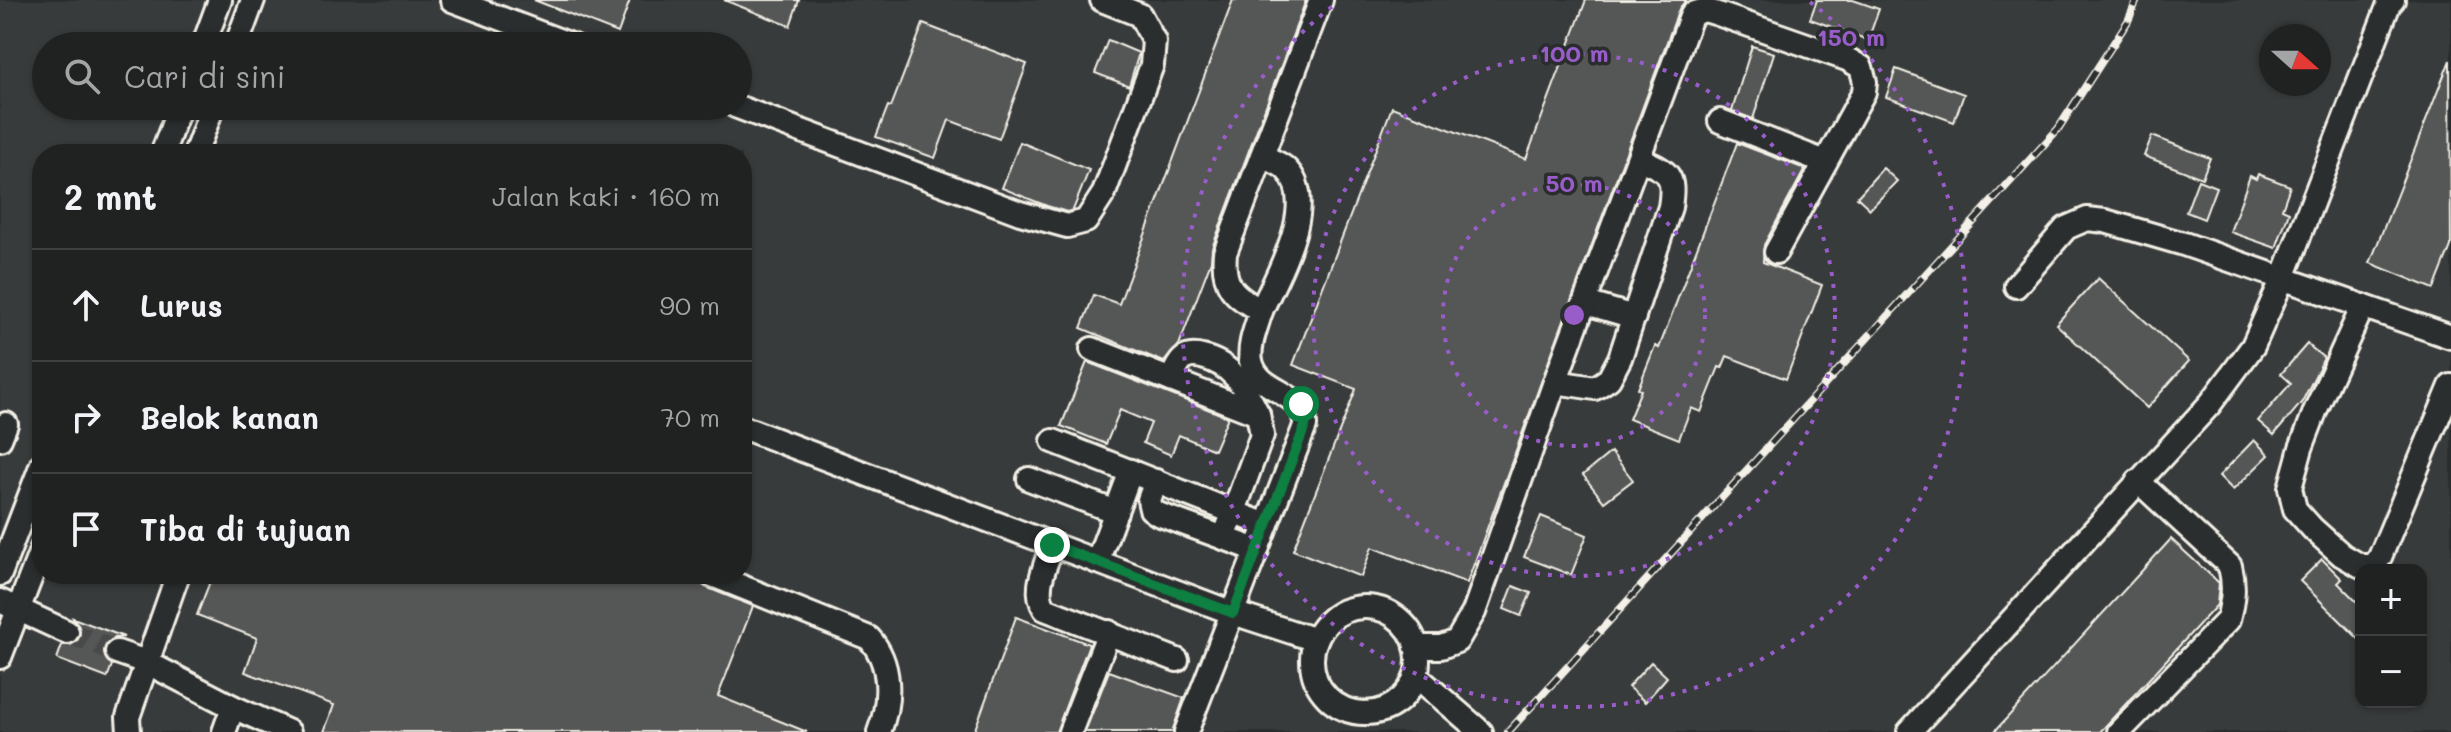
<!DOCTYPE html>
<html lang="id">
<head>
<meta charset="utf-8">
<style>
	:root { --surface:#202222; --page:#282a2a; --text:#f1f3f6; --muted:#a2a4a5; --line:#3d3f40 }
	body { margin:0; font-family:Mali,sans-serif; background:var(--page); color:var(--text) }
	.controls { position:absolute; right:24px; bottom:24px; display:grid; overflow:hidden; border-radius:16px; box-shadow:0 2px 6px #0004 }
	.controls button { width:72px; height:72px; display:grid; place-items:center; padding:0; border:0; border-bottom:2px solid var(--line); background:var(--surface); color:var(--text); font:40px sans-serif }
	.compass { position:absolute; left:2259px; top:24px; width:72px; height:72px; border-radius:50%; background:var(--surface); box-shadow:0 2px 6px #0004; rotate:111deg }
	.stop { position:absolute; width:24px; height:24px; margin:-18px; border:6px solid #0b8043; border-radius:50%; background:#fff }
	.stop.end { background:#0b8043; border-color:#fff; box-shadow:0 2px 8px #0008 }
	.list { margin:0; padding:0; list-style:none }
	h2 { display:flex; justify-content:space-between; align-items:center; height:104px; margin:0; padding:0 32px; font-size:34px }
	h2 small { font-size:26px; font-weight:400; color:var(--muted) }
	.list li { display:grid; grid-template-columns:52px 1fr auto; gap:24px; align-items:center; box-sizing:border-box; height:112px; padding:0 32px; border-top:2px solid var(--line) }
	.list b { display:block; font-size:30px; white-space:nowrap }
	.list em { font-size:26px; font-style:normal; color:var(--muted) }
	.icon { flex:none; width:44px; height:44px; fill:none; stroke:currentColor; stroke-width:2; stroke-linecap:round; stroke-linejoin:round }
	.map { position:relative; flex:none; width:2451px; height:732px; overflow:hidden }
	.search { position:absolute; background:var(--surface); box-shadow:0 2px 6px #0004; left:32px; top:32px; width:720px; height:88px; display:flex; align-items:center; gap:20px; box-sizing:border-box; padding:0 28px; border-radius:44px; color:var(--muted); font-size:30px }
	.panel { position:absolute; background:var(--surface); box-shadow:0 2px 6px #0004; left:32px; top:144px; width:720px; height:440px; border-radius:32px }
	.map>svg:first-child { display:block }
	.built { fill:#373a3a; fill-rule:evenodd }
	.building { fill:#555756; stroke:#f4f1e8; stroke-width:2 }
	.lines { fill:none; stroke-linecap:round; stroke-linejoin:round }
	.minor-tunnel { stroke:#484a4a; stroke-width:22; stroke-dasharray:22 11; stroke-linecap:butt }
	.minor-casing { stroke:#f4f1e8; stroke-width:28 }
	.minor { stroke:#2a2d2e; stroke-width:22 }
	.rail-casing { stroke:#f4f1e8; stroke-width:8 }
	.rail { stroke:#2a2d2e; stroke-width:5; stroke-dasharray:15; stroke-linecap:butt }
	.route { stroke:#0b8043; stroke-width:10 }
	.ring { fill:none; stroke:#995dc9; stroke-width:4; stroke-dasharray:4 8 }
	.centre { fill:#995dc9; stroke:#2a2d2e; stroke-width:4 }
	.ring-label { font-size:24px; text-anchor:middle; font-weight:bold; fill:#995dc9; stroke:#2a2d2e; stroke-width:7; stroke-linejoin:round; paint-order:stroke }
</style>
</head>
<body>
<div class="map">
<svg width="2451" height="732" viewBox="0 0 2451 732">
	<rect width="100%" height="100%" fill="#2a2d2e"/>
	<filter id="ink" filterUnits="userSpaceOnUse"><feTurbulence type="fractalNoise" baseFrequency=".0125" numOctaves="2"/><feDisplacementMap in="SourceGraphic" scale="16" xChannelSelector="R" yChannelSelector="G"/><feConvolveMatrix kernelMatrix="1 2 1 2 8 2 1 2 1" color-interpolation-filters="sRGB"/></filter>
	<g filter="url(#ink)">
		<!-- built -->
		<path class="built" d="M0,0H2451V732H0ZM2271,36H2319V84H2271ZM46,46H738V106H46ZM42,154H742V574H42ZM2361,570H2421V702H2361Z"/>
		<!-- building -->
		<g class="building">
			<polygon points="534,0 630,0 618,33"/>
			<polygon points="724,0 799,0 790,26"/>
			<polygon points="1233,0 1306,0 1212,248 1211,261 1179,345 1164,362 1081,328 1094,295 1119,304"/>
			<polygon points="1586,0 1686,0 1679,9 1467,583 1372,547 1361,577 1293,550 1356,389 1293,365 1392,107 1526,159"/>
			<polygon points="1817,0 1853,0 1879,9 1868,40 1810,19"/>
			<polygon points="923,24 1027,64 999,139 949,120 935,158 876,137 888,106 891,107"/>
			<polygon points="1108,40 1139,53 1129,86 1095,73"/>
			<polygon points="1752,46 1774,53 1753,119 1732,111"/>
			<polygon points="2450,60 2451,246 2434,289 2370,263"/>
			<polygon points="1896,69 1964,94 1954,122 1886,97"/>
			<polygon points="2152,136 2210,158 2202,178 2144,156"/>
			<polygon points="1020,142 1089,170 1073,210 1067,212 1047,206 1002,188"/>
			<polygon points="1737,143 1805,169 1764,245 1763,262 1822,285 1786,379 1727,356 1722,368 1719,367 1701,412 1691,408 1679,439 1629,419 1641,390 1638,389 1655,346 1659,348"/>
			<polygon points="1883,168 1897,181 1870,209 1857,197"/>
			<polygon points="2258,174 2290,186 2282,209 2289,212 2276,248 2230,232 2250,176 2256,179"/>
			<polygon points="2198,180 2216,187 2204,219 2186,212"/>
			<polygon points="2098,278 2189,361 2147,408 2056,324"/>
			<polygon points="2307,344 2324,358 2302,402 2274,435 2258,421 2291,383 2281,374"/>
			<polygon points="1087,362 1228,417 1214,450 1179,435 1171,455 1143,443 1151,423 1120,410 1106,444 1061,426"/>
			<polygon points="2254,440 2269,455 2233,490 2219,476"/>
			<polygon points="1611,452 1633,480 1604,502 1583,475"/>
			<polygon points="1541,516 1587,535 1571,575 1524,557"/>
			<polygon points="2171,539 2219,583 2217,605 2100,732 1994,732"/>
			<polygon points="2322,559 2342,579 2338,583 2361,606 2361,641 2300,581"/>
			<polygon points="213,574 690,574 696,577 705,587 753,606 718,696 807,732 324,732 334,705 245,672 257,638 197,615"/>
			<polygon points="1513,586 1531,593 1521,616 1504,609"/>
			<polygon points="1016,617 1089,644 1056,732 974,732"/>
			<polygon points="73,618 124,637 114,638 104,647 104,655 112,665 107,678 57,659 62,645 74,644 80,637 81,630"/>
			<polygon points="1651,662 1667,677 1645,702 1628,687"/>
			<polygon points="1109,671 1184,698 1172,732 1085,732"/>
		</g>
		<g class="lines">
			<!-- minor-tunnel -->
			<polyline class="minor-tunnel" points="67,632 117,652"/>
			<!-- minor casing -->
			<g class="minor-casing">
				<g id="minor">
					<polyline points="452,0 574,46"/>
					<polyline points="203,46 220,0"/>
					<polyline points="236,46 253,0"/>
					<polyline points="735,106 1020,213 1067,226 1086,221 1104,193 1152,65 1154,41 1140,15 1102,0"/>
					<polyline points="1720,121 1825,162"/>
					<polyline points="162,154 180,106"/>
					<polyline points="195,154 213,106"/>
					<polyline points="2016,286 2066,228 2087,219 2105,221 2184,244 2451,337"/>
					<polyline points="1586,303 1634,317"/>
					<polyline points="2363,306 2316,409 2301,448 2290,488 2295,509 2313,529 2342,555 2361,566 2374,566 2380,557 2451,386"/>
					<path d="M1261,311C1277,275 1321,201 1285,168C1279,163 1269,159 1262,156"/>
					<polyline points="1092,349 1258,414 1262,435 1224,538"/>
					<path d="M1171,380C1178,364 1182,352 1202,357C1233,364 1244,387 1258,414"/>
					<path d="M1555,382L1595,388L1609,379L1620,358L1670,207C1675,174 1669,172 1640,159"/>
					<polyline points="742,427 1233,613 1316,640"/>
					<polyline points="0,439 6,424"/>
					<polyline points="1053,441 1266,525"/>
					<polyline points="1029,479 1116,512"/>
					<polyline points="1156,481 1149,500 1151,509 1158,514 1257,550"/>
					<path d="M1052,545C1046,566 1032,590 1045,609L1177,660"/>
					<polyline points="1097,562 1131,471"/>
					<polyline points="0,574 42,464"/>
					<path d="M710,574L869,638C892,663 891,701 879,732"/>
					<polyline points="0,601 67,632"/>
					<circle cx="1365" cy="660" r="53"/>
					<polyline points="1416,647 1441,647 1457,641 1474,612 1555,382 1692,14 1705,10 1721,15 1847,59 1861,67 1865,82 1864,92 1776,252"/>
					<polyline points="117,652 146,662 233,707 289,732"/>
					<polyline points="0,657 42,548"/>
					<polyline points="1416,676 1481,732"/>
					<polyline points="129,732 128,717 178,574"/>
					<polyline points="224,732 233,707"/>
					<polyline points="1070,732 1109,632"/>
					<path d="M1186,732L1305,426C1306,389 1258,395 1251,361C1248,345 1257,325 1261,311C1233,295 1222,286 1225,253L1321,0"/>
					<polyline points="1909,732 2210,404 2253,346 2283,278 2389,4 2393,0"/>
					<path d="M2119,732L2228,620C2233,600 2235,586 2230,566L2138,481"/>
				</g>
			</g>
			<!-- minor -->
			<use href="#minor" class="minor"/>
			<!-- rail casing -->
			<g class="rail-casing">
				<polyline id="rail" points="1508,732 2058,129 2128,21 2137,0"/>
			</g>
			<!-- rail -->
			<use href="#rail" class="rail"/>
		</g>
	</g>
	<g class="lines" filter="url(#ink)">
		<!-- route -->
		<polyline class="route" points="1052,545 1233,613 1305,426 1305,415 1301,404"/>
	</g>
	<!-- distance rings -->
	<g class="ring">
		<circle cx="1574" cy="315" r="131"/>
		<circle cx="1574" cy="315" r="261"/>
		<path d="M1810 2A392 392 0 1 1 1338 2"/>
	</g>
	<circle cx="1574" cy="315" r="12" class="centre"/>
	<g class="ring-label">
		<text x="1851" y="46">150 m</text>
		<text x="1574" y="62">100 m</text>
		<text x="1574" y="192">50 m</text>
	</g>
</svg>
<div class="controls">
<button>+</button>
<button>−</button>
</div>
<svg class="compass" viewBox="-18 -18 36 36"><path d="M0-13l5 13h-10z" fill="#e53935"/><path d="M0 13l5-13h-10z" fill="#a2a4a5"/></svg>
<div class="stop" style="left:1301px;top:404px"></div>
<div class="stop end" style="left:1052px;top:545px"></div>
<div class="search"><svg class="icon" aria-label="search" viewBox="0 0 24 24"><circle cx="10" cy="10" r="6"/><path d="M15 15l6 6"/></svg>Cari di sini</div>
<section class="panel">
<h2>2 mnt<small>Jalan kaki · 160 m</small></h2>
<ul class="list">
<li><svg class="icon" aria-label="ahead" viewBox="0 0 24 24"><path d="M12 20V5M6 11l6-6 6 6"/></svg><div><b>Lurus</b></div><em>90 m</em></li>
<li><svg class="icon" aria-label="right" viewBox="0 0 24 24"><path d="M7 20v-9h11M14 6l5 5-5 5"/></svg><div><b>Belok kanan</b></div><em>70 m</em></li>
<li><svg class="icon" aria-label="arrive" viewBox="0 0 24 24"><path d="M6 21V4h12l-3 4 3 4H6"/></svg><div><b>Tiba di tujuan</b></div></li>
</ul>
</section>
</div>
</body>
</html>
